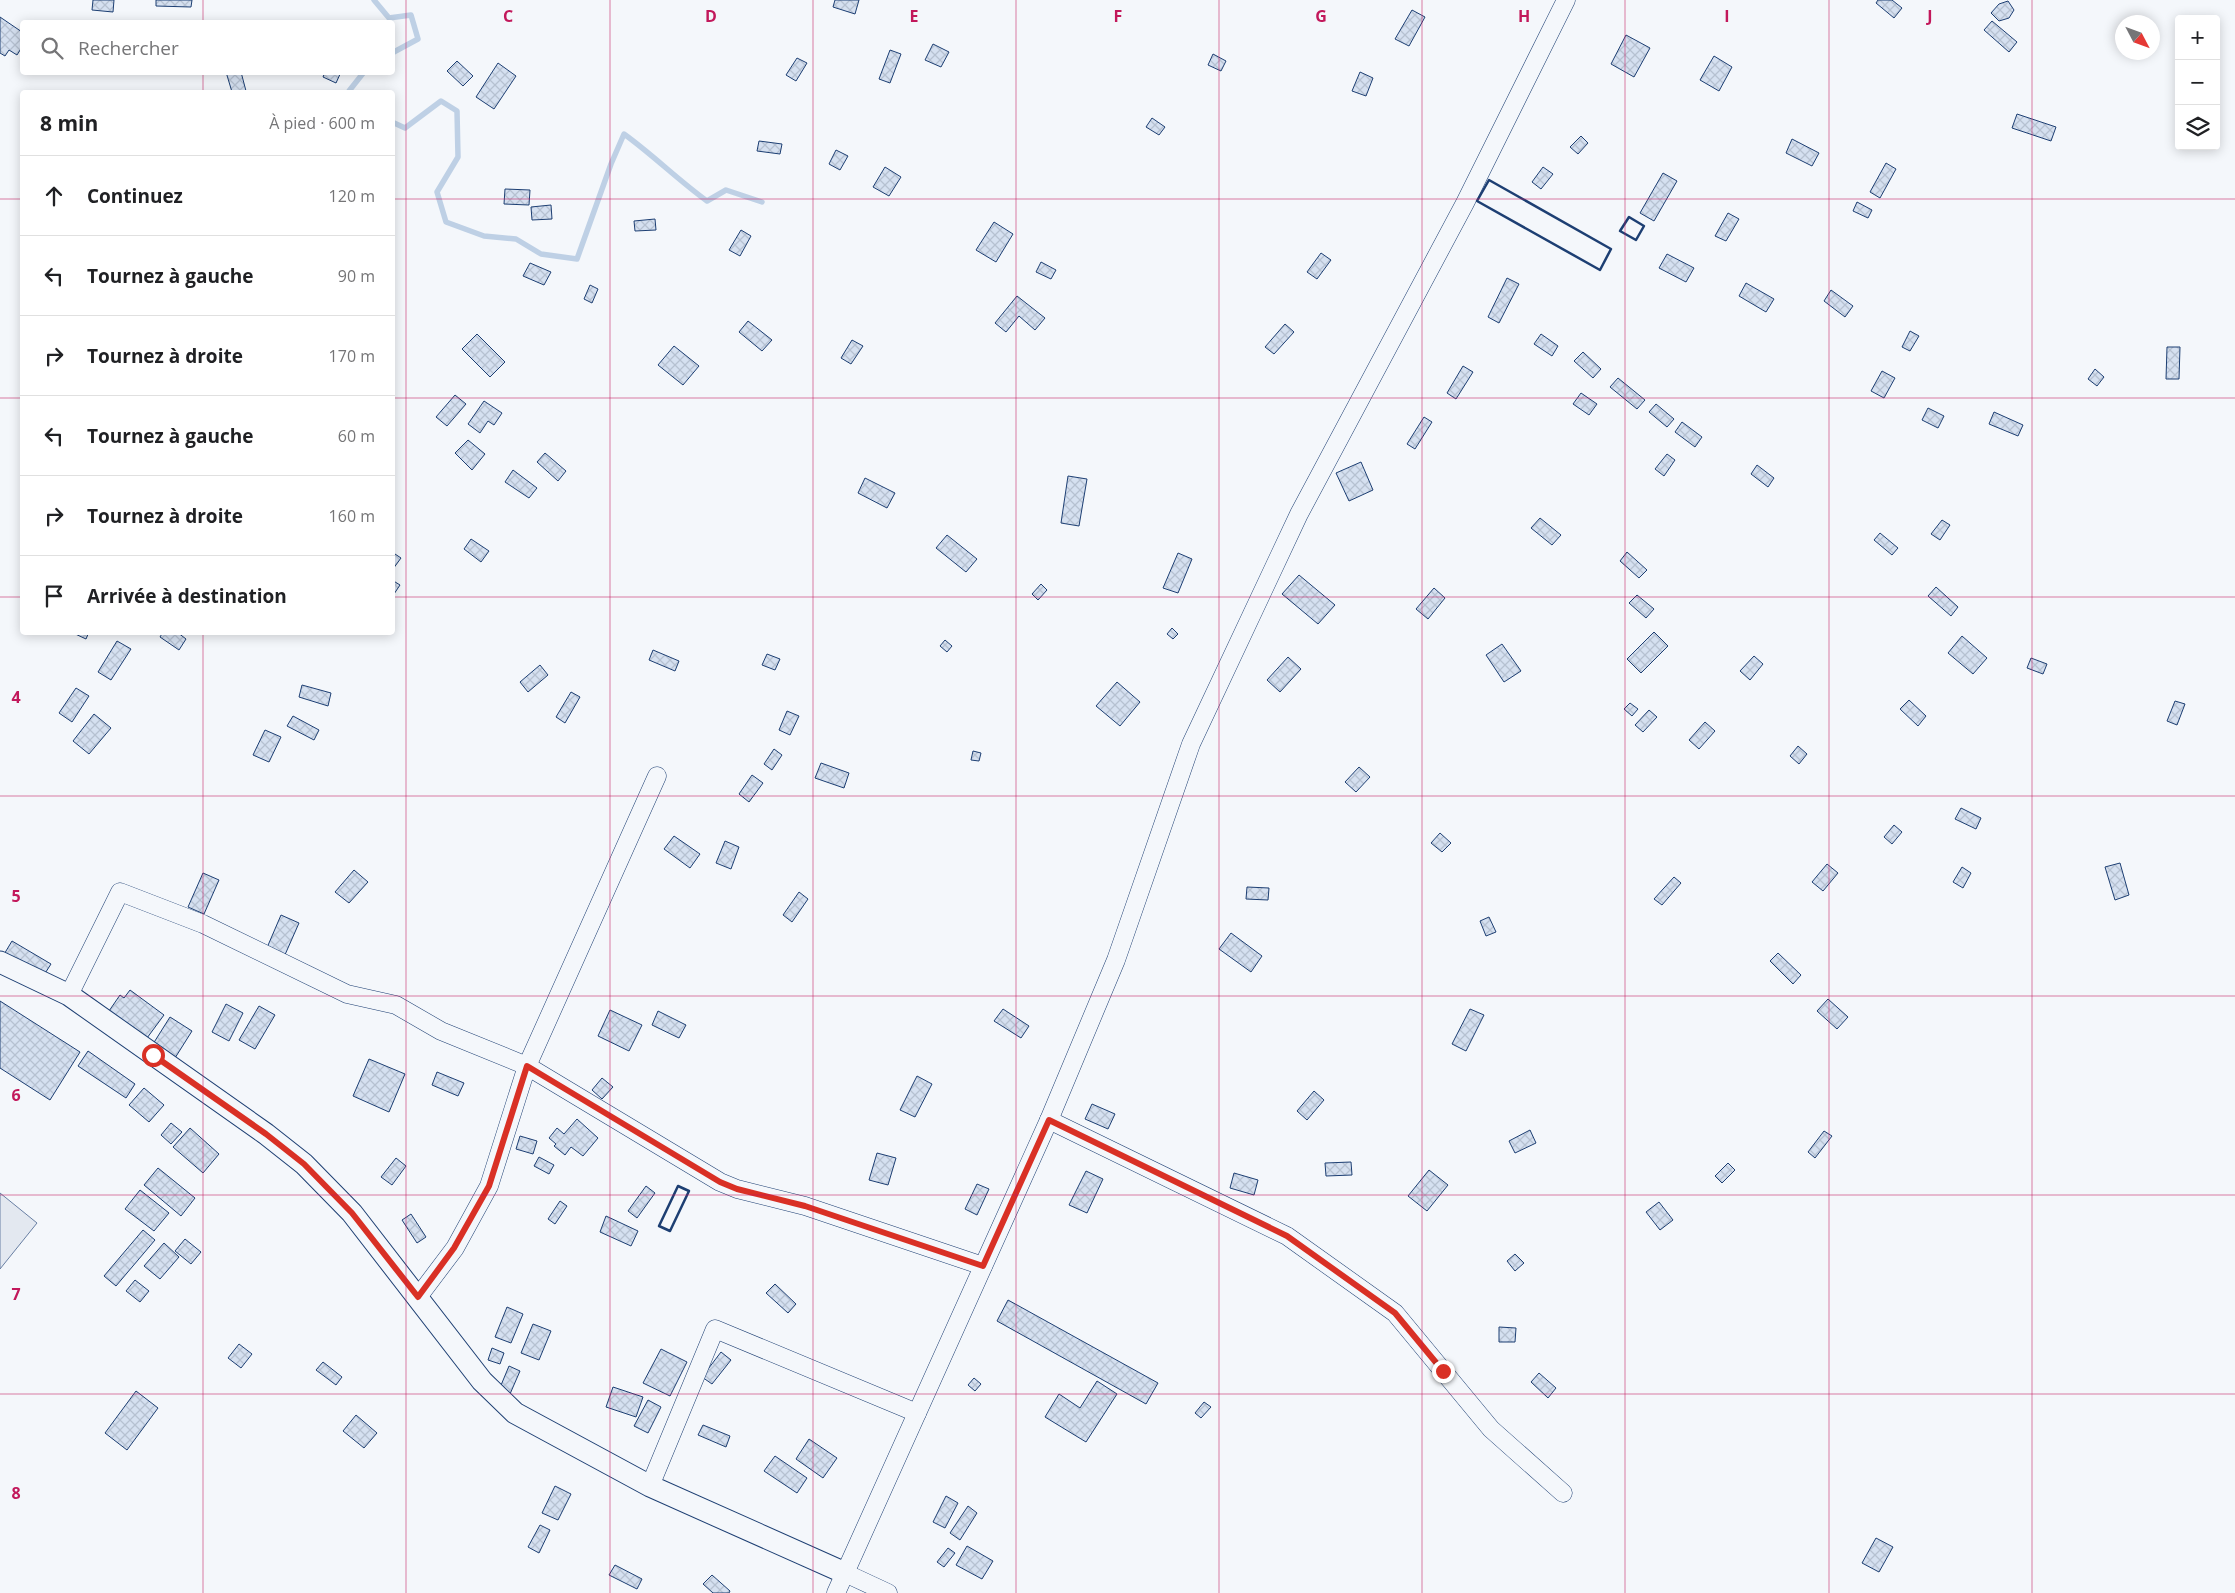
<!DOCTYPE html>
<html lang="fr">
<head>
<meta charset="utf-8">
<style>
	:root { --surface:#fff; --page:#f2f2f2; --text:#202124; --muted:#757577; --line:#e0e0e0 }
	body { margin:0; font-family:"Open Sans",sans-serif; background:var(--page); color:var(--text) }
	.controls { position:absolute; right:15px; top:15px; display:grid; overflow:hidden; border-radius:5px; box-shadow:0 2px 12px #0003 }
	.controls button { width:45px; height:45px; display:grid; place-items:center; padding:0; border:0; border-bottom:1px solid var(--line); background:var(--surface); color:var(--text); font:25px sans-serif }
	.compass { position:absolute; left:2115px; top:15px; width:45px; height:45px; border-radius:50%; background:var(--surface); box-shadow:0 2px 12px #0003; rotate:131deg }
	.stop { position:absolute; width:15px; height:15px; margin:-11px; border:4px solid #d93025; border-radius:50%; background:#fff }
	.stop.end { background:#d93025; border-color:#fff; box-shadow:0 1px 5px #0008 }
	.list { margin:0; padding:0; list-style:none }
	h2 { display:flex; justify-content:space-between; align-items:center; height:65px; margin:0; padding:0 20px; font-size:21px }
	h2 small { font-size:16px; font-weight:400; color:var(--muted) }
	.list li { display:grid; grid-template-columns:32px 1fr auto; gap:15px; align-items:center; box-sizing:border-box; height:80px; padding:0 20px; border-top:1px solid var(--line) }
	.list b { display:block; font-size:19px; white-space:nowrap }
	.list em { font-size:16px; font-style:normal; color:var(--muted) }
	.icon { flex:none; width:28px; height:28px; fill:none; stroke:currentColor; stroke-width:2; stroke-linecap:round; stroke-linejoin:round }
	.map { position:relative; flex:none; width:2235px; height:1593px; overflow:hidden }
	.search { position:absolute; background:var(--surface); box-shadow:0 2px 12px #0003; left:20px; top:20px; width:375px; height:55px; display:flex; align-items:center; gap:12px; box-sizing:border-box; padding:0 18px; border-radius:5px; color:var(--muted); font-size:19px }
	.panel { position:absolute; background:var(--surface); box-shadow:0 2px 12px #0003; left:20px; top:90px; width:375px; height:545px; border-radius:5px }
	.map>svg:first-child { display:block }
	.parking { fill:#e3e8f0; stroke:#687fa3 }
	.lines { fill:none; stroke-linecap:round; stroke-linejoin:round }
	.stream { stroke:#bed0e5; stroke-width:5.5 }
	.building { fill:url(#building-cross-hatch); stroke:#1d3f73 }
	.minor-casing { stroke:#1d3f73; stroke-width:19 }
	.tertiary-casing { stroke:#1d3f73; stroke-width:23 }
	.minor { stroke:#f4f7fb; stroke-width:18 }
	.tertiary { stroke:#f4f7fb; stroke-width:21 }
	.wall { stroke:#1d3f73; stroke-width:2.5 }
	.route { stroke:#d93025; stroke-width:6 }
	.grid { fill:none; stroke:#c2185b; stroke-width:1; stroke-opacity:0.55 }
	.grid-label { font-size:16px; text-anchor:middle; font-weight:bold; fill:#c2185b; stroke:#f4f7fb; stroke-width:4; stroke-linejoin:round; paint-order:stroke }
</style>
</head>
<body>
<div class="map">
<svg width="2235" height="1593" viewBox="0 0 2235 1593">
	<defs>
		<pattern id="building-cross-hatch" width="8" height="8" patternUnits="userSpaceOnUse" patternTransform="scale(1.25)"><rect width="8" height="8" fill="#d5e0f0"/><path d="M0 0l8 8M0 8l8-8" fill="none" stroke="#b6c1d1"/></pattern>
	</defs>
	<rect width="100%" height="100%" fill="#f4f7fb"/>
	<!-- parking -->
	<polygon class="parking" points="0,1193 37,1223 0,1269"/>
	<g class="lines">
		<!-- stream -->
		<g class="stream">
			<polyline points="374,0 389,18 411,15 418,39 392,53"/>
			<polyline points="350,92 349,91 364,72"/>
			<path d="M392,122L405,128L441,101L457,111L458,157L437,192L446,222L484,236L516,239L541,254L577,259L611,164L624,134C653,155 678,180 707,201L726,190L762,202"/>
		</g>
	</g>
	<!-- building -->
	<g class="building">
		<polygon points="93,0 114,0 113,12 92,10"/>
		<polygon points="156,0 192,0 191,7 156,6"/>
		<polygon points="835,0 859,0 855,14 833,7"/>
		<polygon points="1878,0 1892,0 1902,8 1894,18 1876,3"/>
		<polygon points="2008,1 2014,10 2009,18 1999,21 1991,13 1999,4"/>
		<polygon points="1412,10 1425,17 1409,46 1395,39"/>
		<polygon points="0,17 22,32 22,47 17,55 9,50 5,56 0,53"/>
		<polygon points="1992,21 2017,42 2009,52 1984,30"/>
		<polygon points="1626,35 1650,48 1634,77 1611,64"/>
		<polygon points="933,44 949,52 941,67 925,60"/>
		<polygon points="890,50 901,54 890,83 879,79"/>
		<polygon points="1213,54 1226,61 1221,71 1208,65"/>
		<polygon points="1714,56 1732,67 1719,91 1700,80"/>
		<polygon points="797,58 807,63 796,81 786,75"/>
		<polygon points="457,61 473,76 463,86 447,71"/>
		<polygon points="498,63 516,76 494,109 476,97"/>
		<polygon points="226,72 241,72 246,91 232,92"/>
		<polygon points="325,72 341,72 336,83 323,77"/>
		<polygon points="1360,72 1373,78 1366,96 1352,91"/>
		<polygon points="2017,114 2056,127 2051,141 2012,128"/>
		<polygon points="1152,118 1165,127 1159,135 1146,127"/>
		<polygon points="1581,136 1588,143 1578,154 1570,147"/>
		<polygon points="1792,139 1819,153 1812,166 1786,153"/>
		<polygon points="759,141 782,144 780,154 757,151"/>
		<polygon points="836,150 848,156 840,170 829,164"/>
		<polygon points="1886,163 1896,169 1880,198 1870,192"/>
		<polygon points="885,167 901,177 889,196 873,187"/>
		<polygon points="1543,167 1553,174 1541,189 1532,182"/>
		<polygon points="1663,173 1677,181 1654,221 1640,213"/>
		<polygon points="505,189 530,190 529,205 504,204"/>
		<polygon points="1857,202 1872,210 1868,218 1853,211"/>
		<polygon points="551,205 552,219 532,220 531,207"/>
		<polygon points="1728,213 1739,219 1726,241 1715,236"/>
		<polygon points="655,219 656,230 635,231 634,221"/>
		<polygon points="994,222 1013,234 996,262 976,250"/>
		<polygon points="741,230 751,236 740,256 729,250"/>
		<polygon points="1321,253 1331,260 1317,279 1307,272"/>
		<polygon points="1667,254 1694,268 1686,282 1659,268"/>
		<polygon points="1041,262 1056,270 1051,279 1036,272"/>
		<polygon points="530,263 551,272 544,285 523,276"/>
		<polygon points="1507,278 1519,284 1499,323 1488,317"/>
		<polygon points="1746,283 1774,299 1766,312 1739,296"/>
		<polygon points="590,285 598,289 592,303 584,299"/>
		<polygon points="1831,290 1853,306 1845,317 1824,301"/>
		<polygon points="1017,296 1045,318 1035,330 1019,316 1006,332 995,323"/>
		<polygon points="748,321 772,340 762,351 739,332"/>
		<polygon points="1285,324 1294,332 1274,354 1265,347"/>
		<polygon points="1910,331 1919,336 1910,351 1902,347"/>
		<polygon points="477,334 505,362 490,377 462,349"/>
		<polygon points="1541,334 1558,346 1552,356 1534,344"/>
		<polygon points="852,340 863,346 851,364 841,358"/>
		<polygon points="674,346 699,366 683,385 658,365"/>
		<polygon points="2167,347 2180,347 2179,379 2166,379"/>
		<polygon points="1583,352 1601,369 1593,378 1574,361"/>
		<polygon points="1463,366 1473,372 1456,399 1447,393"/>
		<polygon points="2095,369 2104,377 2097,386 2088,379"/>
		<polygon points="1882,371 1895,378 1884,398 1871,391"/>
		<polygon points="1618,378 1645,400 1637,409 1610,387"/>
		<polygon points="1581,393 1597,404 1589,415 1573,404"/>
		<polygon points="455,395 466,404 447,426 436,417"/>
		<polygon points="484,401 502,413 494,425 488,421 480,433 468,424"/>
		<polygon points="1656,404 1674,419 1667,427 1649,412"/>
		<polygon points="1928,408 1944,416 1938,428 1922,420"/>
		<polygon points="1994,412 2023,425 2018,436 1989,424"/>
		<polygon points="1424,417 1432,422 1415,449 1407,444"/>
		<polygon points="1682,422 1702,437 1695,447 1675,432"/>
		<polygon points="468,440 485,454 472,470 455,453"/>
		<polygon points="545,453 566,471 558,481 537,462"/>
		<polygon points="1667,454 1675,460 1664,476 1655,469"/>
		<polygon points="1361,462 1373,490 1349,501 1336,473"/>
		<polygon points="1757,465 1774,478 1768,487 1751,474"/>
		<polygon points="513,470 537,488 529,498 505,482"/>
		<polygon points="1068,476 1087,479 1079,526 1061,523"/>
		<polygon points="865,478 895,493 887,508 858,493"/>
		<polygon points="1540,518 1561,535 1552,545 1531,528"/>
		<polygon points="1942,520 1950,525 1940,540 1931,534"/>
		<polygon points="1880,533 1898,548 1892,555 1874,540"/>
		<polygon points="947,535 977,559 966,572 936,548"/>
		<polygon points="471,539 489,551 481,562 464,549"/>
		<polygon points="392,552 401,558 393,569 392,569"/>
		<polygon points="1627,552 1647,570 1639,578 1620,561"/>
		<polygon points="1178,553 1192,559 1178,593 1163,588"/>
		<polygon points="1299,575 1335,605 1318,624 1282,594"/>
		<polygon points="392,580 400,585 392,597"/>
		<polygon points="1041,584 1047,590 1038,600 1032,594"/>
		<polygon points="1936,587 1958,607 1951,616 1928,596"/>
		<polygon points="1434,588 1445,598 1428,619 1416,609"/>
		<polygon points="1637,595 1654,609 1646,618 1629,603"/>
		<polygon points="1172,628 1178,634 1173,639 1167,634"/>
		<polygon points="71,632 89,632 86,639"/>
		<polygon points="163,632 177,632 186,639 179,650 160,637"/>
		<polygon points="1654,632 1668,646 1641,673 1627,659"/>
		<polygon points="1962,636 1987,658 1973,674 1948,653"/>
		<polygon points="945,640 952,646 947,652 940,646"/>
		<polygon points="117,641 131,649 111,680 98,672"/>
		<polygon points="1502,644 1521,671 1504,682 1486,655"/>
		<polygon points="653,650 679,661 675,671 649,660"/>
		<polygon points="767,654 780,659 775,670 762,665"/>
		<polygon points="1754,656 1763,664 1750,680 1740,671"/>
		<polygon points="1288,657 1301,669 1280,692 1267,680"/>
		<polygon points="2031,658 2047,664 2043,674 2027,668"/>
		<polygon points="540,665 548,675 528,692 520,682"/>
		<polygon points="1117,682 1140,702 1120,726 1096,706"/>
		<polygon points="302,685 331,693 328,706 299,697"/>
		<polygon points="76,688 89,696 72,722 59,713"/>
		<polygon points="571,692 580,697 565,723 556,717"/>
		<polygon points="1909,700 1926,716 1918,726 1900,709"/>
		<polygon points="2175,701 2185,704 2177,725 2167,721"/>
		<polygon points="1630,703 1638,709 1632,716 1624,709"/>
		<polygon points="1649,710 1657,717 1643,732 1635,725"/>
		<polygon points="787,711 799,716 790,735 779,730"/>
		<polygon points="94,714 111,728 89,754 73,741"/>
		<polygon points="293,716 319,730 314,740 287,726"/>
		<polygon points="1705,722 1715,731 1699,749 1689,740"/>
		<polygon points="265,730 281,737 269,762 253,755"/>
		<polygon points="1798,746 1807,754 1799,764 1790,756"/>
		<polygon points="774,749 782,755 772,770 764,764"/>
		<polygon points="973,751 981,753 979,761 971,760"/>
		<polygon points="821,763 849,773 844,788 815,778"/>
		<polygon points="1359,767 1370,777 1356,792 1345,782"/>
		<polygon points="752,775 763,783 749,802 739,794"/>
		<polygon points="1961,808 1981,818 1976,829 1955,819"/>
		<polygon points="1894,825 1902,832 1892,844 1884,837"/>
		<polygon points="1440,833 1451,843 1442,852 1431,843"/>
		<polygon points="674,836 700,854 690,868 664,849"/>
		<polygon points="725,841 739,847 731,869 716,863"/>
		<polygon points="2120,863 2129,895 2115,900 2105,867"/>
		<polygon points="1827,864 1838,873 1823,891 1812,882"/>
		<polygon points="1962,867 1971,873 1963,888 1953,882"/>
		<polygon points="354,870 368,882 349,903 335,892"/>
		<polygon points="203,873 219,880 204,914 188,907"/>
		<polygon points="1674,877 1681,883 1662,905 1654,899"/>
		<polygon points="1247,887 1269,888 1268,900 1246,899"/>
		<polygon points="799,892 808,899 792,922 783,915"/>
		<polygon points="281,915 299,923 284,957 266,950"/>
		<polygon points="1489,917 1496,932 1486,936 1480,921"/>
		<polygon points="1231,933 1262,956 1251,972 1219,949"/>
		<polygon points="12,941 51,964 42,978 3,956"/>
		<polygon points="1778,953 1801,975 1793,984 1770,961"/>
		<polygon points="130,990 164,1015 147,1038 109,1011 120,995 124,998"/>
		<polygon points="1828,999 1848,1017 1837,1029 1817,1011"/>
		<polygon points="0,1001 80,1052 50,1100 0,1068"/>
		<polygon points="226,1004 243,1013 229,1041 212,1032"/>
		<polygon points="259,1006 275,1015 255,1049 239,1040"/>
		<polygon points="1003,1009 1029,1026 1021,1038 994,1021"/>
		<polygon points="1470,1009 1484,1015 1466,1051 1452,1044"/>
		<polygon points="610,1010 642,1025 629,1051 598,1036"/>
		<polygon points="658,1011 686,1025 679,1038 652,1025"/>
		<polygon points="170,1017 192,1031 175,1058 153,1044"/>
		<polygon points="88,1051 135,1084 126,1098 78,1066"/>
		<polygon points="369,1059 405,1074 389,1112 353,1096"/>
		<polygon points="437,1072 464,1083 458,1096 432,1085"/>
		<polygon points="917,1076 932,1084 915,1117 900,1110"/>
		<polygon points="602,1078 613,1087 602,1099 592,1090"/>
		<polygon points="144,1088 164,1105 149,1122 129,1105"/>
		<polygon points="1314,1091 1324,1100 1307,1120 1297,1111"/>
		<polygon points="1092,1104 1115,1114 1108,1129 1085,1119"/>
		<polygon points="577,1119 598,1138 583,1156 571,1147 565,1155 554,1146 556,1144 549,1138 557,1128 564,1134"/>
		<polygon points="171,1123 182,1132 171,1144 161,1135"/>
		<polygon points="190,1128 219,1154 203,1173 173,1147"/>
		<polygon points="1530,1130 1536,1143 1515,1153 1509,1141"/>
		<polygon points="1824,1131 1832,1136 1815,1158 1808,1152"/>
		<polygon points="520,1136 537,1141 533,1154 516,1149"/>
		<polygon points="877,1153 896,1158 888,1185 869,1180"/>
		<polygon points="539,1157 554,1165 549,1174 534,1166"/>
		<polygon points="396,1158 406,1166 392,1185 381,1177"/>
		<polygon points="1351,1162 1352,1175 1326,1176 1325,1163"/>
		<polygon points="1728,1163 1735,1170 1722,1183 1715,1176"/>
		<polygon points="158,1168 195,1198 181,1216 144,1185"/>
		<polygon points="1429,1170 1448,1185 1427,1211 1408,1196"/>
		<polygon points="1086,1171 1103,1179 1087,1213 1069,1205"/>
		<polygon points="1234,1173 1258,1180 1254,1195 1230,1188"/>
		<polygon points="977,1184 989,1189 977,1215 965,1209"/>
		<polygon points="646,1186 655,1193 637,1218 628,1211"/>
		<polygon points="140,1190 169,1213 154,1231 125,1209"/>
		<polygon points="560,1201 567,1206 555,1224 548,1219"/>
		<polygon points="1659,1202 1673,1220 1660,1230 1646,1212"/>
		<polygon points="411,1214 426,1237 417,1243 402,1220"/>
		<polygon points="606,1216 638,1231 631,1246 600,1232"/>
		<polygon points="143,1230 155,1240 116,1286 104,1276"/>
		<polygon points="185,1239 201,1252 191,1264 175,1251"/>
		<polygon points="164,1243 179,1257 160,1279 144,1266"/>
		<polygon points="1515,1254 1524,1263 1515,1271 1507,1261"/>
		<polygon points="135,1280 149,1291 140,1302 126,1291"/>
		<polygon points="775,1284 796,1304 788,1313 766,1293"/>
		<polygon points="1008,1300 1158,1383 1146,1404 997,1321"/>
		<polygon points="507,1307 523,1314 511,1343 495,1337"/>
		<polygon points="533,1324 551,1331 539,1360 521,1353"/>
		<polygon points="1499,1327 1516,1328 1515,1342 1499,1342"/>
		<polygon points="239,1344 252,1354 241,1368 228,1358"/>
		<polygon points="492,1348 504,1353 500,1364 488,1360"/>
		<polygon points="661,1349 687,1362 670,1396 643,1383"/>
		<polygon points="721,1352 731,1360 712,1384 702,1377"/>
		<polygon points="323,1362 342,1377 336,1385 316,1370"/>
		<polygon points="509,1366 520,1371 510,1394 499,1390"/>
		<polygon points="1539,1373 1556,1388 1548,1398 1531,1382"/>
		<polygon points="974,1378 981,1384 975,1391 968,1385"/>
		<polygon points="1097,1381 1117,1394 1086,1442 1045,1417 1059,1394 1080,1408"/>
		<polygon points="613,1387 643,1397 636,1417 606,1407"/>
		<polygon points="136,1391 158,1408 127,1450 105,1433"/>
		<polygon points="648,1400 661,1407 648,1433 634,1426"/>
		<polygon points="1204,1402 1211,1407 1201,1418 1195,1413"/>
		<polygon points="356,1415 377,1433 364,1448 343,1431"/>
		<polygon points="703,1425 730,1436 726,1447 698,1435"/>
		<polygon points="809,1439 837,1458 823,1478 796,1459"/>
		<polygon points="775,1456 807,1478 797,1493 764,1471"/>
		<polygon points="555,1486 571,1494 558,1520 542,1513"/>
		<polygon points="946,1496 958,1503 945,1528 933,1522"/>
		<polygon points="968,1506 977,1513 960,1540 950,1533"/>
		<polygon points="540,1525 550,1530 539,1553 528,1547"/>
		<polygon points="1876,1538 1893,1547 1879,1572 1862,1563"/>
		<polygon points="967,1546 993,1561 982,1579 956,1565"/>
		<polygon points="948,1548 955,1553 944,1567 937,1562"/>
		<polygon points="615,1565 642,1579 637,1589 609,1575"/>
		<polygon points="712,1575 730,1591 729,1593 713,1593 703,1584"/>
	</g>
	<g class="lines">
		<!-- minor casing -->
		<g class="minor-casing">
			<g id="minor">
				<polyline points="69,995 120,892 203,924 347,994 396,1005 441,1031 527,1066 720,1182 737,1189 805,1206 983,1266"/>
				<polyline points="1049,1120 1287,1236 1395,1313 1491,1429 1563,1493"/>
				<polyline points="418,1297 455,1248 489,1186 527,1066 657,776"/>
				<polyline points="650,1486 715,1329 917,1413"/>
				<polyline points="845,1573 888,1593"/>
				<polyline points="836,1593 1049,1120 1116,960 1191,744 1299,514 1465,203 1566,0"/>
			</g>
		</g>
		<!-- tertiary casing -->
		<g class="tertiary-casing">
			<polyline id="tertiary" points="0,962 69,995 266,1134 304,1164 352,1213 482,1381 515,1413 650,1486 845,1573"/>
		</g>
		<!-- minor -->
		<use href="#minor" class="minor"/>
		<!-- tertiary -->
		<use href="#tertiary" class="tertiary"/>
		<!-- wall -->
		<g class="wall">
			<polygon points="1489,180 1611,249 1600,270 1477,201"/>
			<polygon points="1629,217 1644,226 1636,240 1620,231"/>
			<polygon points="678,1186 689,1191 670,1231 659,1226"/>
		</g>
	</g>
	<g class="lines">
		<!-- route -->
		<polyline class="route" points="153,1055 266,1134 304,1164 352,1213 418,1297 454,1248 489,1186 527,1066 720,1182 737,1189 805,1206 983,1266 1049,1120 1287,1236 1395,1313 1443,1371"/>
	</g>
	<!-- grid -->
	<path class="grid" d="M203,0V22M406,0V1593M610,0V1593M813,0V1593M1016,0V1593M1219,0V1593M1422,0V1593M1625,0V1593M1829,0V1593M2032,0V1593M203,72V92M0,199H22M392,199H2235M0,398H22M392,398H2235M0,597H22M392,597H2235M203,632V1593M0,796H2235M0,996H2235M0,1195H2235M0,1394H2235"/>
	<g class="grid-label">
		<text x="508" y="22">C</text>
		<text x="711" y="22">D</text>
		<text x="914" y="22">E</text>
		<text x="1118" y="22">F</text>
		<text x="1321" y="22">G</text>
		<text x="1524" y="22">H</text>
		<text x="1727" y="22">I</text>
		<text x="1930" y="22">J</text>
		<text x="16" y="703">4</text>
		<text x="16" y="902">5</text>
		<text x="16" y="1101">6</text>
		<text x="16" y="1300">7</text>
		<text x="16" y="1499">8</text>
	</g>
</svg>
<div class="controls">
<button>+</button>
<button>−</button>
<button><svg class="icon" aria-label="layers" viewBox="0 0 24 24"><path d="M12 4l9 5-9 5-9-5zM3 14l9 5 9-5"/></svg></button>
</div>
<svg class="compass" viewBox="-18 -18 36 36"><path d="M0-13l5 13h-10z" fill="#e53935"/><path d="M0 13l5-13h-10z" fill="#757577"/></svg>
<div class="stop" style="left:153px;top:1055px"></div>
<div class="stop end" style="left:1443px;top:1371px"></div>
<div class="search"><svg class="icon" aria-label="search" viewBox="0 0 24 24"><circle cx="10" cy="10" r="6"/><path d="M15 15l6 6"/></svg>Rechercher</div>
<section class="panel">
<h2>8 min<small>À pied · 600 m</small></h2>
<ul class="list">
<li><svg class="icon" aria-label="ahead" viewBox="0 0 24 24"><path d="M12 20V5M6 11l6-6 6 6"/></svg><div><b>Continuez</b></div><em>120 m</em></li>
<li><svg class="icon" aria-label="left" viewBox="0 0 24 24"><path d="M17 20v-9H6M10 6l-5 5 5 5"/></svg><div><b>Tournez à gauche</b></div><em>90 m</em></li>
<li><svg class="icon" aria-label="right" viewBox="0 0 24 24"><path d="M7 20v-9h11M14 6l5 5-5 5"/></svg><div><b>Tournez à droite</b></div><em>170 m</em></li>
<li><svg class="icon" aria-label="left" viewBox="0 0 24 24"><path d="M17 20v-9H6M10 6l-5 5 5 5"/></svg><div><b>Tournez à gauche</b></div><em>60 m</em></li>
<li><svg class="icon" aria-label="right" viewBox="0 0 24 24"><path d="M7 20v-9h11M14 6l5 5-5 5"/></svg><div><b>Tournez à droite</b></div><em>160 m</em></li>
<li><svg class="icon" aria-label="arrive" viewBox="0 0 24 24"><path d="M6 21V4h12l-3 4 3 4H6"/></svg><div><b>Arrivée à destination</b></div></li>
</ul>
</section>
</div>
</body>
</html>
